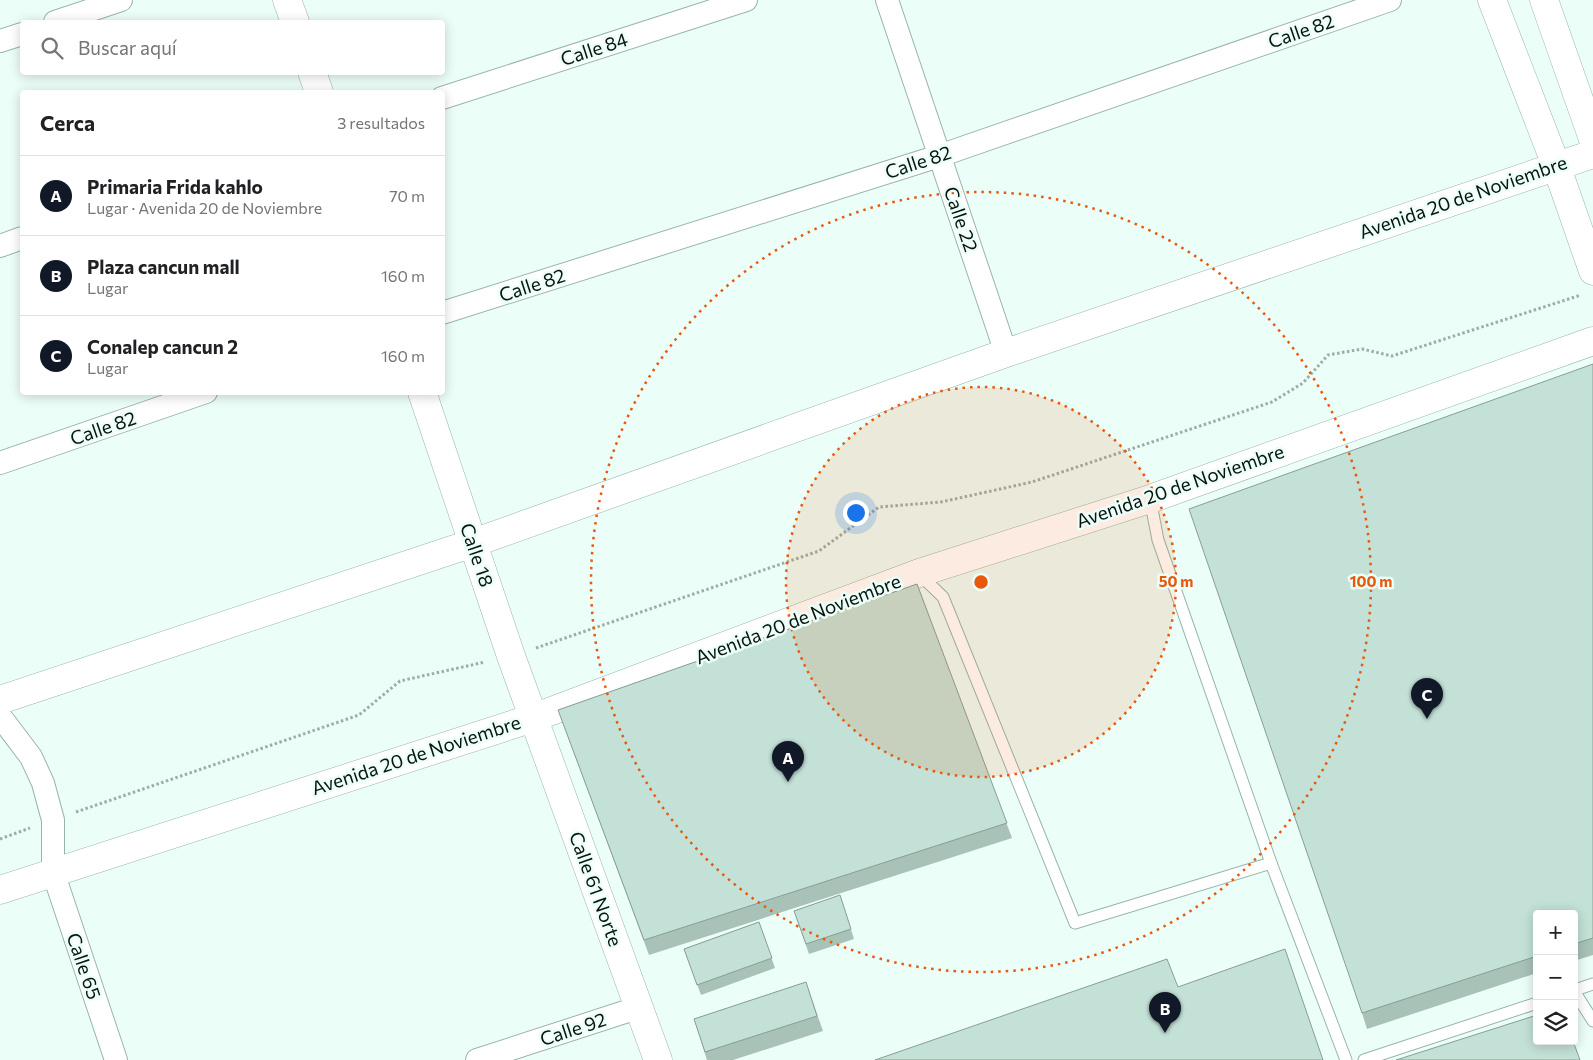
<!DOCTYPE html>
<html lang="es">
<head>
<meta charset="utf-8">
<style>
	:root { --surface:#fff; --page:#f2f2f2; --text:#202124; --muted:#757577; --line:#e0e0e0; --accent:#111827 }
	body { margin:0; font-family:Commissioner,sans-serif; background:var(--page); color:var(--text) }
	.controls { position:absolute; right:15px; bottom:15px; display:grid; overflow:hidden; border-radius:5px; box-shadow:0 2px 12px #0003 }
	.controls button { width:45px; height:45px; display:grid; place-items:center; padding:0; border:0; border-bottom:1px solid var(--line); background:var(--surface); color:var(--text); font:25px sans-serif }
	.you { position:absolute; left:855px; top:512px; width:18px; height:18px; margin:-12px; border:4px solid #fff; border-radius:50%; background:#1a73e8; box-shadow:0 0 0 8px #1a73e833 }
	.badge { display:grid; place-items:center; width:32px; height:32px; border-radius:50%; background:var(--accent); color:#fff; font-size:16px; font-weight:700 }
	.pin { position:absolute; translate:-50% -41px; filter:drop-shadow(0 1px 2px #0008) }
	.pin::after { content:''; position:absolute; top:26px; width:18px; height:15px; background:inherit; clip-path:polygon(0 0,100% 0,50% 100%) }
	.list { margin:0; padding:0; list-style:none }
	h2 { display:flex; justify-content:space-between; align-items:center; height:65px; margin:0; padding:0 20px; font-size:21px }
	h2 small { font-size:16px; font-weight:400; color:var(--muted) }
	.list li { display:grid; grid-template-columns:32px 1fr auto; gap:15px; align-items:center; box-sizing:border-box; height:80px; padding:0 20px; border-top:1px solid var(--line) }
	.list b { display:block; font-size:19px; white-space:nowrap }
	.list p { margin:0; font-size:16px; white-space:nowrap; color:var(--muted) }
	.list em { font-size:16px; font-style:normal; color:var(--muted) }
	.icon { flex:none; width:28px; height:28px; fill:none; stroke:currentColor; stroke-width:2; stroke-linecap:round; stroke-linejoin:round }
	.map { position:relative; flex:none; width:1593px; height:1060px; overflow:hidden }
	.search { position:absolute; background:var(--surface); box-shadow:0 2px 12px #0003; left:20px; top:20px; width:425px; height:55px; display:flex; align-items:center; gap:12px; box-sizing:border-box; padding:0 18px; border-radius:5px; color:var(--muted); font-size:19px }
	.panel { position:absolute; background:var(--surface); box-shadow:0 2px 12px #0003; left:20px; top:90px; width:425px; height:305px; border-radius:5px }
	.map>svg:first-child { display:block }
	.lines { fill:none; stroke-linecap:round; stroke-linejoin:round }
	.lane-casing { stroke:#98b5ab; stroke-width:13 }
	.street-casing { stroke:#98b5ab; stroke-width:24 }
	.secondary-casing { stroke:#98b5ab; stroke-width:29 }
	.primary-casing { stroke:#98b5ab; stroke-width:29 }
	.path { stroke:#9dada8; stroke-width:3; stroke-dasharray:2.5 2.5; stroke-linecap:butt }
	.lane { stroke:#fff; stroke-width:11 }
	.street { stroke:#fff; stroke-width:22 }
	.secondary { stroke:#fff; stroke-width:28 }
	.primary { stroke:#fff; stroke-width:28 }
	.wall { fill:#a8c2b8 }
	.building { fill:#c3e1d6; stroke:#889e96 }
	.ring { fill:none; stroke:#e8590c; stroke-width:2.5; stroke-dasharray:2.5 5 }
	.labels { text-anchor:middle; stroke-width:5; stroke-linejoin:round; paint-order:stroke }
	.street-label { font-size:19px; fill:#091310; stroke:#ecfef8 }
	.centre { fill:#e8590c; stroke:#ecfef8; stroke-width:2.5 }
	.ring-label { font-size:15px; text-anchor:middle; font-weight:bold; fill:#e8590c; stroke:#ecfef8; stroke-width:5; stroke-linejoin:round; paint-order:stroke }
</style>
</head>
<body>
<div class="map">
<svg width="1593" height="1060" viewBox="0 0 1593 1060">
	<rect width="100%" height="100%" fill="#ecfef8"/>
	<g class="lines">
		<!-- lane casing -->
		<g class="lane-casing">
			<g id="lane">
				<polyline points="1150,499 1158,540 1271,863"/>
				<polyline points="919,574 943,597 1075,923 1271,863 1346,1060"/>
				<polyline points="1575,990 1593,984"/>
				<polyline points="1574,991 1593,1021"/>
				<polyline points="1364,1060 1537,1003"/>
			</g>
		</g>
		<!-- street casing -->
		<g class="street-casing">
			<g id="street">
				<polyline points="887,0 1006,353"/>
				<polyline points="55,22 121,0"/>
				<polyline points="0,41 22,34"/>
				<polyline points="442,98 746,0"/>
				<polyline points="0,246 22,238"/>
				<polyline points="442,313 939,156 1390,0"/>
				<polyline points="0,463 206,392"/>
				<polyline points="0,716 31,757 43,783 53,820 53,872 116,1060"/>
				<polyline points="477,1060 640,1007"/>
			</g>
		</g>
		<!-- secondary casing -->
		<g class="secondary-casing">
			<g id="secondary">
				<polyline points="287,0 295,22"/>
				<polyline points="1492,0 1556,165 1593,271"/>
				<polyline points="1544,0 1593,139"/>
				<polyline points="312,72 319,92"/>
				<polyline points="422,392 511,656 658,1060"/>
			</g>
		</g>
		<!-- primary casing -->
		<g class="primary-casing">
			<g id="primary">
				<polyline points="0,700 473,543 1006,353 1593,154"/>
				<polyline points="0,890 533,718 919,573 1150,499 1593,341"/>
			</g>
		</g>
		<!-- path -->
		<g class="path">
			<polyline points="536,648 819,551 879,507 941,502 1032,482 1272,402 1303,383 1328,355 1362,349 1392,356 1581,295"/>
			<polyline points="76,812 359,715 400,681 485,662"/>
			<polyline points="0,839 30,828"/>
		</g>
		<!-- lane -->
		<use href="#lane" class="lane"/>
		<!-- street -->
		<use href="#street" class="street"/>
		<!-- secondary -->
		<use href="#secondary" class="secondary"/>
		<!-- primary -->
		<use href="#primary" class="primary"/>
	</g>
	<!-- wall -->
	<g class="wall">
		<polygon points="1593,364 1593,955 1574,961 1574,914 1537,914 1537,973 1367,1029 1362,1013"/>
		<polygon points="917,584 1012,838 649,955 558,710"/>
		<polygon points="840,895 854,939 809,954 794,911"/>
		<polygon points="759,922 775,968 701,995 684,949"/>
		<polygon points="806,982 823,1031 733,1060 707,1060 694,1019"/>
	</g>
	<!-- building -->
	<g class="building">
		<polygon points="1593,364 1593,938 1574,944 1574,914 1537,914 1537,956 1362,1013 1189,509"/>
		<polygon points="917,584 1007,823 644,940 558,710"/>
		<polygon points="840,895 851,929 806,944 794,911"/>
		<polygon points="759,922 772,958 697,985 684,949"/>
		<polygon points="1285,949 1323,1060 875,1060 1167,959 1178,987"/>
		<polygon points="806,982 817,1016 705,1052 694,1019"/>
		<polygon points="1537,1015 1537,1041 1573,1041 1580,1060 1396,1060"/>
	</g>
	<!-- distance rings -->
	<circle cx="981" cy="582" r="195" fill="#e8590c" fill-opacity=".12"/>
	<g class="ring">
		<circle cx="981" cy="582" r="195"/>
		<circle cx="981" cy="582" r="390"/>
	</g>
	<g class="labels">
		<!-- street labels -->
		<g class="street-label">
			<text transform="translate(1301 31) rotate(-19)" y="7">Calle 82</text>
			<text transform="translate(594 49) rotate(-18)" y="7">Calle 84</text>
			<text transform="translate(918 162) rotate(-18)" y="7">Calle 82</text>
			<text transform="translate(1463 197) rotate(-19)" y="7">Avenida 20 de Noviembre</text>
			<text transform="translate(961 219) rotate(71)" y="7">Calle 22</text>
			<text transform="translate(532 285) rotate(-18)" y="7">Calle 82</text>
			<text transform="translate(103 428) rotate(-19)" y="7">Calle 82</text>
			<text transform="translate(1180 486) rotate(-19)" y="7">Avenida 20 de Noviembre</text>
			<text transform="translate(477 555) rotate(71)" y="7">Calle 18</text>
			<text transform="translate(798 619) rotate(-21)" y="7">Avenida 20 de Noviembre</text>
			<text transform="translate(416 755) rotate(-18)" y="7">Avenida 20 de Noviembre</text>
			<text transform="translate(596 889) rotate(70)" y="7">Calle 61 Norte</text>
			<text transform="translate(84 966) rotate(71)" y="7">Calle 65</text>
			<text transform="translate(573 1029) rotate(-18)" y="7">Calle 92</text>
		</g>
	</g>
	<circle cx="981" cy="582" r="8" class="centre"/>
	<g class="ring-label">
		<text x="1176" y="587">50 m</text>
		<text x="1371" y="587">100 m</text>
	</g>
</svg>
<div class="controls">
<button>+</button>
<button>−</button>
<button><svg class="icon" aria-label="layers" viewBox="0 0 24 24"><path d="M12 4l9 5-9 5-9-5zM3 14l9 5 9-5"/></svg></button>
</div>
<div class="you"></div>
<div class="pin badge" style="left:788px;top:782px">A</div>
<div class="pin badge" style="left:1165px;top:1033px">B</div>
<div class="pin badge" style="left:1427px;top:719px">C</div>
<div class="search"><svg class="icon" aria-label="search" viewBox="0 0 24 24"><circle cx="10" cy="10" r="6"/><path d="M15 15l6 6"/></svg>Buscar aquí</div>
<section class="panel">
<h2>Cerca<small>3 resultados</small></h2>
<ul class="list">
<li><span class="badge">A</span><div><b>Primaria Frida kahlo</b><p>Lugar · Avenida 20 de Noviembre</p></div><em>70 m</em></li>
<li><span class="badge">B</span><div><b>Plaza cancun mall</b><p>Lugar</p></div><em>160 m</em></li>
<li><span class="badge">C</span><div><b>Conalep cancun 2</b><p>Lugar</p></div><em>160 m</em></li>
</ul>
</section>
</div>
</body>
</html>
